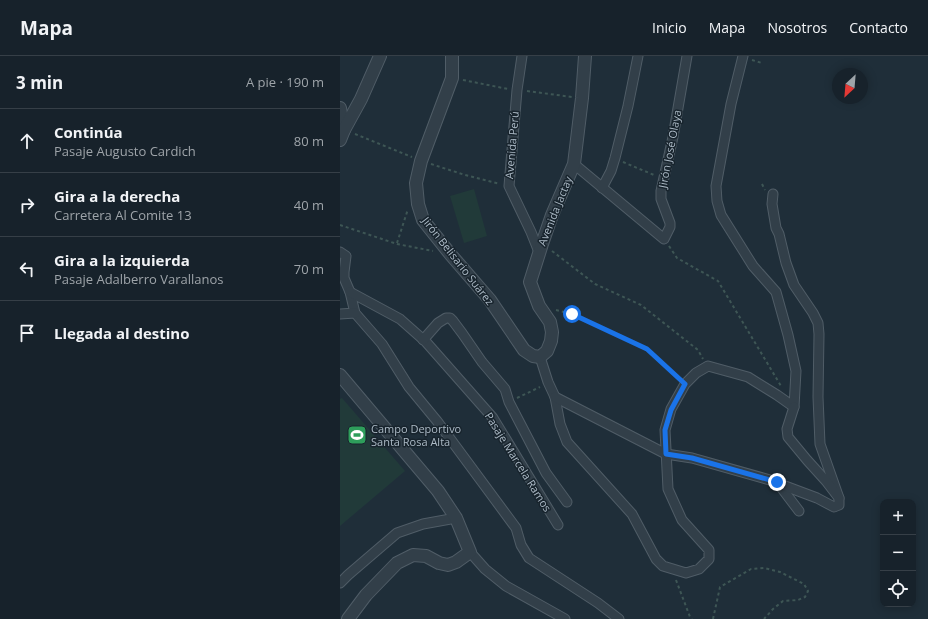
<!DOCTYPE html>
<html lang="es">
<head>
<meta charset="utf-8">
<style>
	:root { --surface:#17222b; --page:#202a33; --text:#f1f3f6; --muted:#9ea4a9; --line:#363f47 }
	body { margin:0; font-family:"Open Sans",sans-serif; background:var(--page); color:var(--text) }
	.controls { position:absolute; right:12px; bottom:12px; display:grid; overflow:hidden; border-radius:8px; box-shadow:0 2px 10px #0003 }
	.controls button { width:36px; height:36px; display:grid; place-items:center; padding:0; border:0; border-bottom:1px solid var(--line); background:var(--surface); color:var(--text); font:20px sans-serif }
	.compass { position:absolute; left:492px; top:12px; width:36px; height:36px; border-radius:50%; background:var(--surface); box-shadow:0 2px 10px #0003; rotate:206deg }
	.stop { position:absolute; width:12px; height:12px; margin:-9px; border:3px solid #1a73e8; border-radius:50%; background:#fff }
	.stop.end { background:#1a73e8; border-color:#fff; box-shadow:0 1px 4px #0008 }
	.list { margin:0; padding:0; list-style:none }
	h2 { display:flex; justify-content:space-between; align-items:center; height:52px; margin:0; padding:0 16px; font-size:17px }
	h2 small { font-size:13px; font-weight:400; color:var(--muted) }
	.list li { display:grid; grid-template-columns:26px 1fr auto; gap:12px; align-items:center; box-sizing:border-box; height:64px; padding:0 16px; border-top:1px solid var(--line) }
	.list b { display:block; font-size:15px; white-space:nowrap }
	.list p { margin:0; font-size:13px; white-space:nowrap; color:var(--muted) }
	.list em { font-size:13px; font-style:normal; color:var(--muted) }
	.icon { flex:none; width:22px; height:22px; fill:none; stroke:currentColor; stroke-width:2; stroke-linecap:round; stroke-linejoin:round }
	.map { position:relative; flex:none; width:588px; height:563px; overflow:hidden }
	header { display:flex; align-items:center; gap:24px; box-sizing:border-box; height:56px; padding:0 20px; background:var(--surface); border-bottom:1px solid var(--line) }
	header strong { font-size:19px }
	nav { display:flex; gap:22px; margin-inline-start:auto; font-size:14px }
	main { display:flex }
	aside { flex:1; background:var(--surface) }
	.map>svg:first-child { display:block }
	.green { fill:#213a39 }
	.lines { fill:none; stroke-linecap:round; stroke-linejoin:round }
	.minor-casing { stroke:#505d67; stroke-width:11 }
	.tertiary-casing { stroke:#505d67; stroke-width:14 }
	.path { stroke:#3e5655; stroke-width:2; stroke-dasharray:3 3; stroke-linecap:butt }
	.minor { stroke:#323f49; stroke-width:9 }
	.tertiary { stroke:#323f49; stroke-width:12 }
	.route { stroke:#1a73e8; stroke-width:5 }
	.labels { text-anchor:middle; stroke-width:3; stroke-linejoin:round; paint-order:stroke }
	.street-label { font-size:11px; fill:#acbac6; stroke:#18242d }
	.poi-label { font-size:11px; fill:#acbac6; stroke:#18242d; text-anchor:start }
</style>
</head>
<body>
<header>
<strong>Mapa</strong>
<nav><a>Inicio</a><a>Mapa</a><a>Nosotros</a><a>Contacto</a></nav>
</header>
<main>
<aside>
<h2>3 min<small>A pie · 190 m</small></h2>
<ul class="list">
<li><svg class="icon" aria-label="ahead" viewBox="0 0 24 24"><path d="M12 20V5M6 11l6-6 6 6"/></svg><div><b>Continúa</b><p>Pasaje Augusto Cardich</p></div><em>80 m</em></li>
<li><svg class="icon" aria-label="right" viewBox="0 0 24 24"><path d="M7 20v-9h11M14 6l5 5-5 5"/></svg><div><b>Gira a la derecha</b><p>Carretera Al Comite 13</p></div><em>40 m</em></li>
<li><svg class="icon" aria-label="left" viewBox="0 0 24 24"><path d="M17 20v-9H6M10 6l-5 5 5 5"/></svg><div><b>Gira a la izquierda</b><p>Pasaje Adalberro Varallanos</p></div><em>70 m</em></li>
<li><svg class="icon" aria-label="arrive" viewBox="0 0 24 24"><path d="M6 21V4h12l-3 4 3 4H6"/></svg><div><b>Llegada al destino</b></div></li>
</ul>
</aside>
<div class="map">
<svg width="588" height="563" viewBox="0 0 588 563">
	<rect width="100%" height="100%" fill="#1f2e39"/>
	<!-- green -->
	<g class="green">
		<polygon points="134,133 147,180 124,187 110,140"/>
		<polygon points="2,342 65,415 0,470 0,343"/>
	</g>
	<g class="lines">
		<!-- minor casing -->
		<g class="minor-casing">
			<g id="minor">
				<polyline points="182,0 177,34 169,130 191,176 199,196"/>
				<polyline points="234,108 324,183 330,171 330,167 321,143 321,135 333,81 347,0"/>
				<polyline points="262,132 271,115 275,102 288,50 298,0"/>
				<polyline points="433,138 432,148 436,172 439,178 446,207 454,229 473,257 478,267 479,278 478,341 480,388 499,442"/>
				<polyline points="0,196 6,200 4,216 4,222 10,236 15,257 42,288 69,331 97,365 176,472 181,489 189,502 258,547 279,563"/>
				<polyline points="10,236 60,263 86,286 153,362 218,469"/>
				<polyline points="0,258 15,257"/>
				<polyline points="83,284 98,267 106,262 110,262 113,265 122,277 142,306 165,333 169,346 206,417 227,446"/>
				<polyline points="200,301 208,326 215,341 220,368 227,386 292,458 316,503 323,510 346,517 359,513 369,503 369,494 342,464 328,433 325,374 331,353 345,328 356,317 368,310 408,321 437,339 454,351 456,315 448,279 436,236 413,210 381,159 377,145 376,130 391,48 403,0"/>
				<polyline points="215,341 326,398 352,402 437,426 459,455"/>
				<polyline points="437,427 477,442 494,451 499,449 499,442 486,425 467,404 448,381 447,373 454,351"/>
				<polyline points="130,496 145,513 166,530 225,563"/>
				<polyline points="0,527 8,519 57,477 83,468 116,462"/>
			</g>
		</g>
		<!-- tertiary casing -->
		<g class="tertiary-casing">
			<g id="tertiary">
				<polyline points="112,0 112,22 81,105 76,127 78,148 83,164 111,199 150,244 184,294 193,300 200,301 207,295 211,285 212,276 210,266 199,250 190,226 202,188 212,159 234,108 242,42 245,0"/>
				<polyline points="0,52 4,74"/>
				<polyline points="0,84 4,74 21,43 40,0"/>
				<polyline points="0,319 98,435 116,462 130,496 116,506 108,509 99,507 86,500 73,499 57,507 26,539 8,563"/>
			</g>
		</g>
		<!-- path -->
		<g class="path">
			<polyline points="412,4 422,7"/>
			<polyline points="123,24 168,33"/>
			<polyline points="187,35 232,41"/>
			<polyline points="15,78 72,101"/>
			<polyline points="283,106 314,119"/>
			<polyline points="91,108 125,119 160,128"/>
			<polyline points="422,128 425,134"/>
			<polyline points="0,169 57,188 93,195"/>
			<polyline points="57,187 68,153"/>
			<polyline points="329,190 337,202 378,225 441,330"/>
			<polyline points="212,195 255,228 301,249 358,294 363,303"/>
			<polyline points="216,254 232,258 307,293 338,322"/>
			<polyline points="177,342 200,331"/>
			<polyline points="336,524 350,561 352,563"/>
			<polyline points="373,563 380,531 411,513 424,512 440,516 464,528 468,535 465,541 458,544 443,545 433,553 424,563"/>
		</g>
		<!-- minor -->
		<use href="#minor" class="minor"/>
		<!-- tertiary -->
		<use href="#tertiary" class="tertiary"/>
	</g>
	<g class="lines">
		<!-- route -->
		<polyline class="route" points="232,258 307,293 345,328 331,354 325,374 326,398 352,402 437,426"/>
	</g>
	<!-- icons -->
	<defs>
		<g id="stadium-square" transform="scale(1)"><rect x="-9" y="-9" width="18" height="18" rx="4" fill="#2e9e5b" stroke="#18242d"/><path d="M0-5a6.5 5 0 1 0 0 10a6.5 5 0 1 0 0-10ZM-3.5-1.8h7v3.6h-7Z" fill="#fff"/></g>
	</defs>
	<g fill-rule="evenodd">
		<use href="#stadium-square" x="17" y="379"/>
	</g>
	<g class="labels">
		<!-- street labels -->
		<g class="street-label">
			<text transform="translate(172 89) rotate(-85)" y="4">Avenida Perú</text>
			<text transform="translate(330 93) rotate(-79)" y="4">Jirón José Olaya</text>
			<text transform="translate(215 155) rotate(-68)" y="4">Avenida Jactay</text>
			<text transform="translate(118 205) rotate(52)" y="4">Jirón Belisario Suárez</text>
			<text transform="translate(178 406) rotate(58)" y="4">Pasaje Marcela Ramos</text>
		</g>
		<!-- poi labels -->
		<g class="poi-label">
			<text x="31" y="377">Campo Deportivo<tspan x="31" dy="13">Santa Rosa Alta</tspan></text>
		</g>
	</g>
</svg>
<div class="controls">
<button>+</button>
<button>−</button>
<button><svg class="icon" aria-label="locate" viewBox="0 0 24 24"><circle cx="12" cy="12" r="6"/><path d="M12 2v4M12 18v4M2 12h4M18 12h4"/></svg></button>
</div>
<svg class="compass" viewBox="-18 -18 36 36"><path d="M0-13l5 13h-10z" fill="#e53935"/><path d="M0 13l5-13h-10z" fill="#9ea4a9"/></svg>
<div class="stop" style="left:232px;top:258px"></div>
<div class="stop end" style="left:437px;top:426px"></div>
</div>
</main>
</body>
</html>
